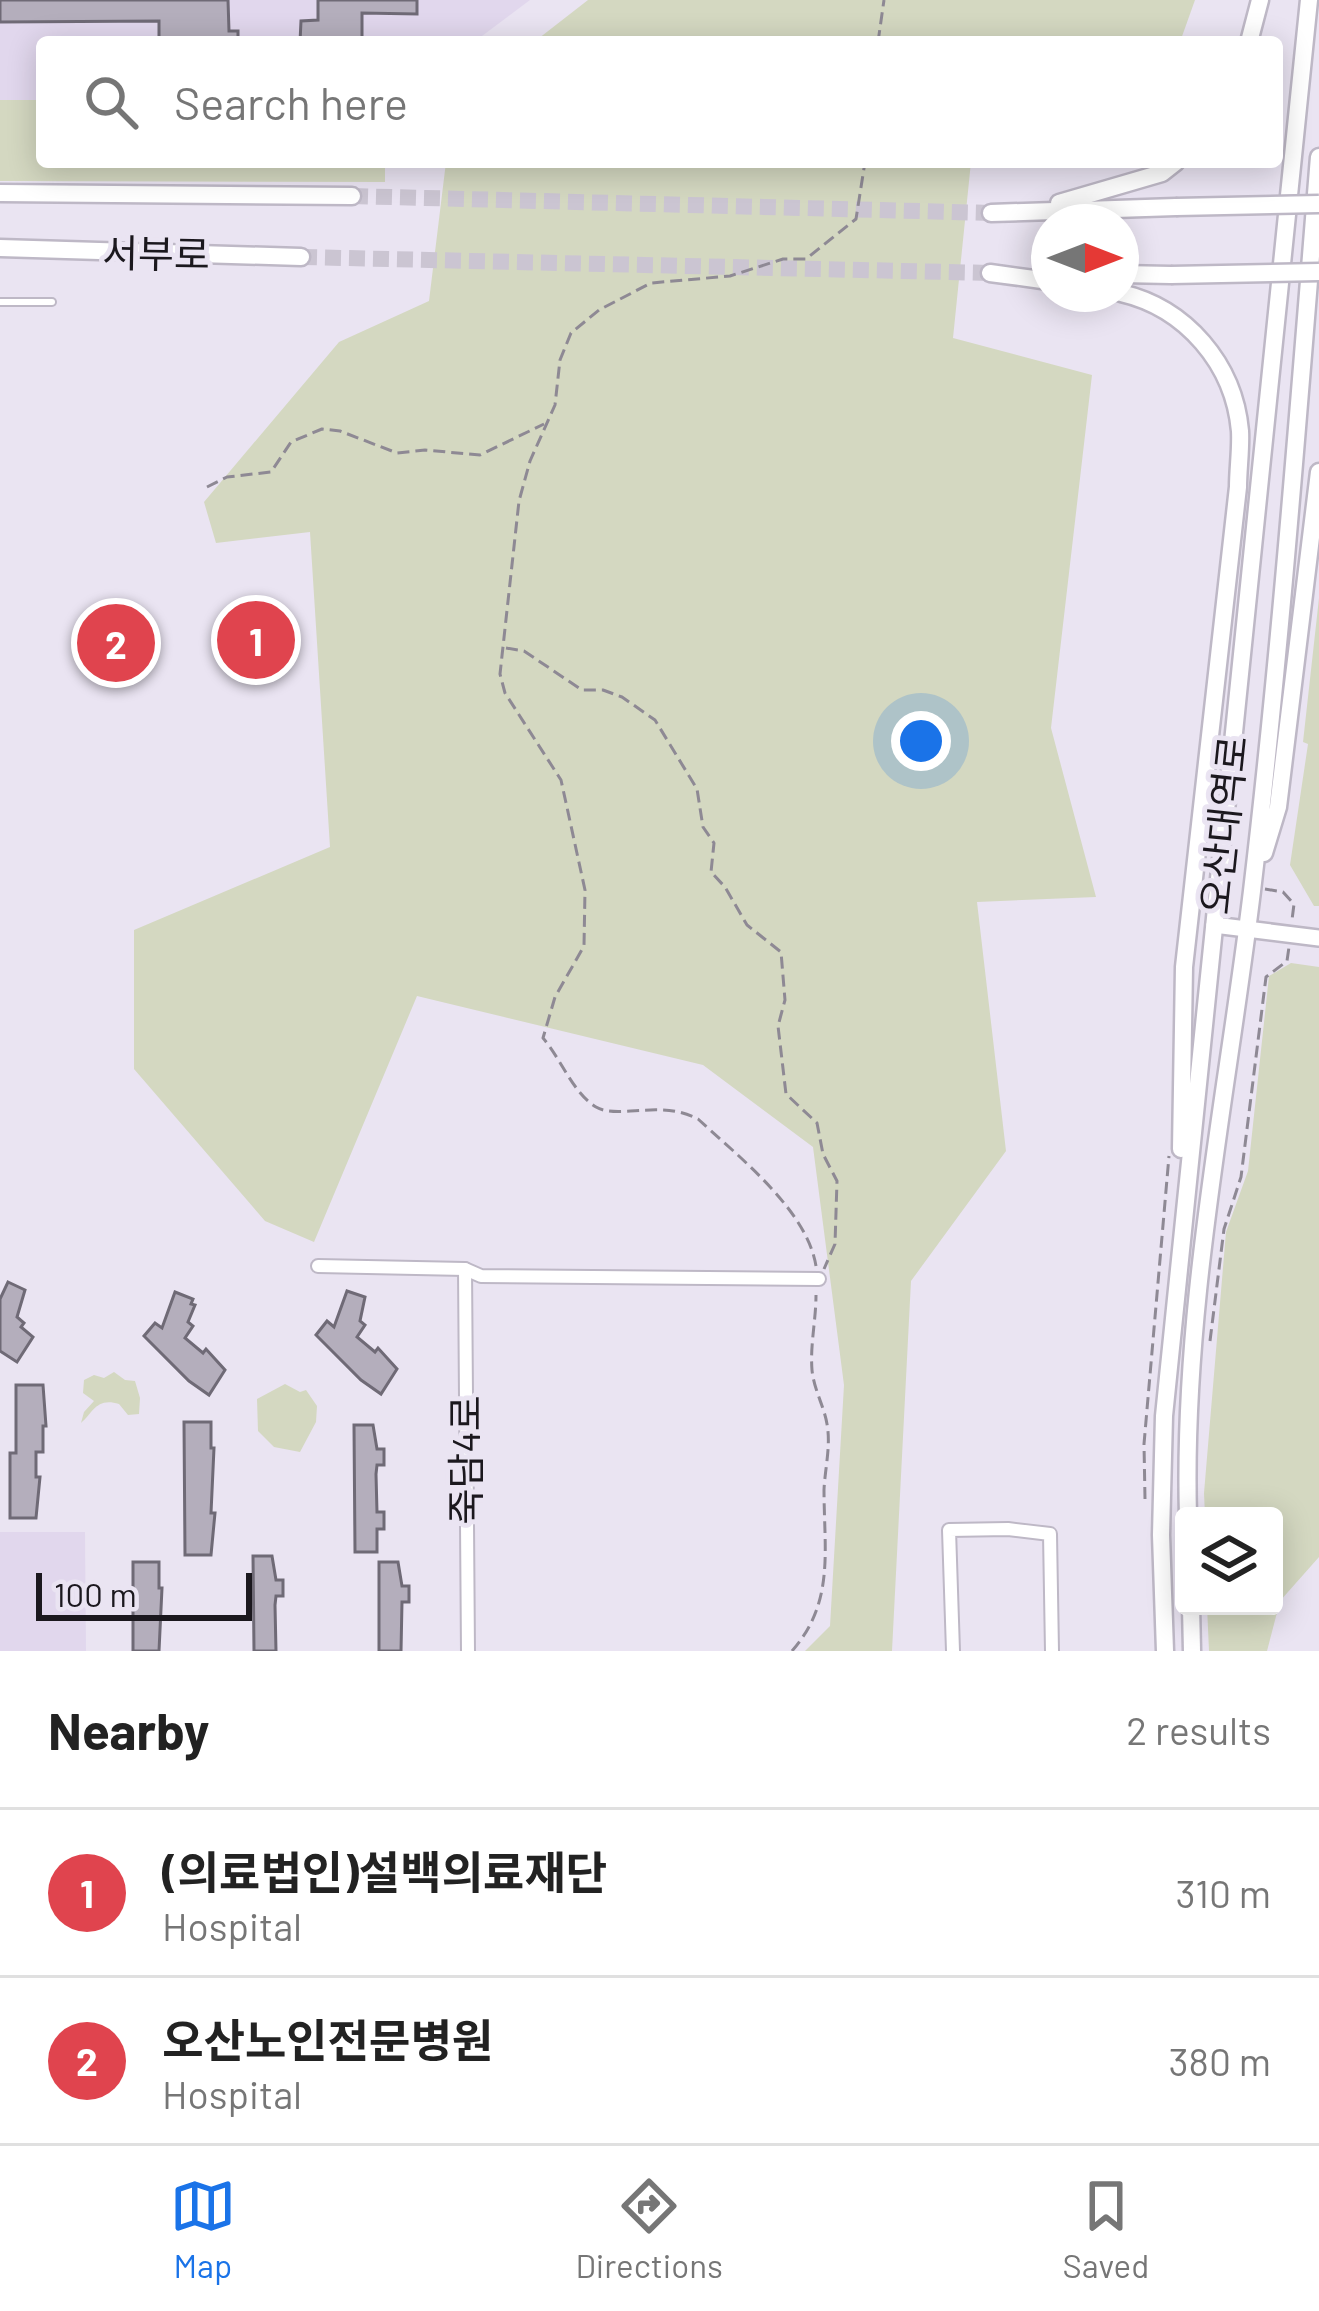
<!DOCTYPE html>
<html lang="en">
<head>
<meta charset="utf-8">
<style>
	:root { --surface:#fff; --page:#f6f6f6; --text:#222; --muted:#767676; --line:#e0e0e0; --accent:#1a73e8 }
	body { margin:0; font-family:Barlow,"Noto Sans KR",sans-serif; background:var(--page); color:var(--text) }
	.controls { position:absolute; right:36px; bottom:36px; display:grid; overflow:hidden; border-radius:12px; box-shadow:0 6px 30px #0003 }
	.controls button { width:108px; height:108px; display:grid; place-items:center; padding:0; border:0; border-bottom:3px solid var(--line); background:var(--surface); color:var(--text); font:60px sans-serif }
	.compass { position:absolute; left:1031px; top:204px; width:108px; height:108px; border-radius:50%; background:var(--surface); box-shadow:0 6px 30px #0003; rotate:90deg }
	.scale { position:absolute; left:36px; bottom:30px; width:216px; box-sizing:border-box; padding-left:12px; border:6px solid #1b181e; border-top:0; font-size:33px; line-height:42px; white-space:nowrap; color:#1b181e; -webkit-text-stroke:9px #eae4f2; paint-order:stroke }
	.you { position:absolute; left:921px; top:741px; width:42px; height:42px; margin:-30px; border:9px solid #fff; border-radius:50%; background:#1a73e8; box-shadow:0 0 0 18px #1a73e833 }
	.badge { display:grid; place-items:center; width:78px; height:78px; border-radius:50%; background:var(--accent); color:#fff; font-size:39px; font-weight:700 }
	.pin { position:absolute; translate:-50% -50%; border:6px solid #fff; box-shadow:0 3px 12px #0006 }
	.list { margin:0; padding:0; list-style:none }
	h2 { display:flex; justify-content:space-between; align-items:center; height:156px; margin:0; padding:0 48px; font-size:51px }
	h2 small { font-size:39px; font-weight:400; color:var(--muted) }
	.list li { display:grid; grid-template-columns:78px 1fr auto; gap:36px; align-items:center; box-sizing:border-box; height:168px; padding:0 48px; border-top:3px solid var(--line) }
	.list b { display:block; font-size:45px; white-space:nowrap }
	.list p { margin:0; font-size:39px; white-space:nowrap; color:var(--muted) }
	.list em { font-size:39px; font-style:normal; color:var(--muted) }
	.icon { flex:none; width:66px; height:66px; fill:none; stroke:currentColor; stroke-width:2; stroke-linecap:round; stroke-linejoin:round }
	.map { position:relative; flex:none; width:1319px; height:1651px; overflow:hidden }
	.search { position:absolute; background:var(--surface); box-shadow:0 6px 30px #0003; left:36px; right:36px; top:36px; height:132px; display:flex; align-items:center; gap:30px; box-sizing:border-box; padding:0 42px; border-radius:12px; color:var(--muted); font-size:45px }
	.sheet { height:492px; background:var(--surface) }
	nav { display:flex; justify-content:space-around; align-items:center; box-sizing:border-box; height:168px; border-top:3px solid var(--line); background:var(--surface); font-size:33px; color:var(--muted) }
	nav a { display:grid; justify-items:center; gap:6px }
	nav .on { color:var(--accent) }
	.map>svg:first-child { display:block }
	.built { fill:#e1d7ed }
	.green { fill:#d4d8c1 }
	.building { fill:#b4aebc; stroke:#6f6a76; stroke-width:3 }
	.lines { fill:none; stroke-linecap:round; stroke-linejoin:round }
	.secondary-tunnel { stroke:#cbc5d2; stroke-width:16; stroke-dasharray:16 8; stroke-linecap:butt }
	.service-casing { stroke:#beb8c6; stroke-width:10 }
	.minor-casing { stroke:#beb8c6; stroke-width:16 }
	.tertiary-casing { stroke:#beb8c6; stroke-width:20 }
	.secondary-casing { stroke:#beb8c6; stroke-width:21 }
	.path { stroke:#8e8994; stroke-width:3; stroke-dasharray:12 6; stroke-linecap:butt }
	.service { stroke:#fff; stroke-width:6 }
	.minor { stroke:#fff; stroke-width:12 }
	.tertiary { stroke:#fff; stroke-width:15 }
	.secondary { stroke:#fff; stroke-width:16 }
	.secondary-bridge-casing { stroke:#beb8c6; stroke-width:21; stroke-linecap:butt }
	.secondary-bridge { stroke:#fff; stroke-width:16 }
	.labels { text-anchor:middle; stroke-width:10; stroke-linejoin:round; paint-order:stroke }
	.street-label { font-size:39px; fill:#1b181e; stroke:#eae4f2 }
</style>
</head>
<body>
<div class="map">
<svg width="1319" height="1651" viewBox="0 0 1319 1651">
	<rect width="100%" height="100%" fill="#eae4f2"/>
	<!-- built -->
	<g class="built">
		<polygon points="0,0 530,0 474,42 42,42 42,100 0,100"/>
		<polygon points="0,1532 85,1532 86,1651 0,1651"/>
	</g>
	<!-- green -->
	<g class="green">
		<polygon points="588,0 1195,0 1180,42 534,42"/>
		<polygon points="0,100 42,100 42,162 385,162 385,182 0,181"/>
		<polygon points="446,162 971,162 953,338 1092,375 1051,728 1096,897 977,902 1006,1151 911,1281 892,1651 805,1651 830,1626 844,1385 813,1147 703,1065 417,996 314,1242 265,1221 134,1069 134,930 330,847 310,532 216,543 204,502 339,342 429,301"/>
		<polygon points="1319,598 1319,906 1314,906 1290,865 1308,744 1303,742"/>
		<polygon points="1291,963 1319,967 1319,1557 1280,1601 1267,1651 1209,1651 1207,1606 1274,1606 1274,1516 1205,1516 1204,1493 1226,1232 1248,1171 1269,976"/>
		<path d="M114,1372L125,1380L135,1381L140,1398L139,1414L128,1415L119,1404C96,1397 93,1413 81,1423L84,1412L94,1401L83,1393L84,1380L94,1375L104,1378Z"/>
		<polygon points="285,1384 300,1392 306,1390 317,1406 316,1422 300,1452 274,1447 258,1431 257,1399"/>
	</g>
	<!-- building -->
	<g class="building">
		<polygon points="0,0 228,0 229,31 238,31 238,42 159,42 159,21 0,22"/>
		<polygon points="318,0 417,0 417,14 362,13 362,42 300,42 301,21 318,20"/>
		<polygon points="8,1282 25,1290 17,1317 24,1323 21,1327 33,1337 17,1362 0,1351 0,1299"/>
		<polygon points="347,1291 365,1297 360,1321 365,1325 357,1337 375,1352 378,1348 397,1369 381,1394 361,1380 316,1335 327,1321 334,1327"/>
		<polygon points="175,1292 193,1299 191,1304 195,1305 188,1322 193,1326 185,1338 203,1353 206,1349 225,1370 209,1395 189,1381 144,1336 155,1323 162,1328"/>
		<polygon points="16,1385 43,1385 46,1426 43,1426 43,1452 36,1452 36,1477 40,1477 36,1518 10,1518 10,1453 16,1453"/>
		<polygon points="184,1422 211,1422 211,1448 214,1448 211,1513 215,1513 211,1555 185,1555"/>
		<polygon points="354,1425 373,1425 377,1449 384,1449 384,1465 377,1465 376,1474 377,1512 384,1512 384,1529 377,1529 377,1552 355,1552"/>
		<polygon points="253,1556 272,1556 276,1580 283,1580 283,1596 276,1596 275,1605 276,1651 254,1651"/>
		<polygon points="133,1562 159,1562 159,1588 162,1588 159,1651 133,1651"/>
		<polygon points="379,1562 398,1562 402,1586 409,1586 409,1602 402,1602 401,1651 379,1651"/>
	</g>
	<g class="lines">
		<!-- secondary-tunnel -->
		<g class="secondary-tunnel">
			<polyline points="352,196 991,213"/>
			<polyline points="301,257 990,273"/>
		</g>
		<!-- service casing -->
		<g class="service-casing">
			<polyline id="service" points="0,302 52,302"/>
		</g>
		<!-- minor casing -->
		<g class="minor-casing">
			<g id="minor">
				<polyline points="318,1266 465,1269 481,1276 819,1279"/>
				<polyline points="465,1269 468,1651"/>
				<polyline points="953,1651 949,1530 1008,1529 1050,1534 1052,1651"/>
			</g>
		</g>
		<!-- tertiary casing -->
		<g class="tertiary-casing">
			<polyline id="tertiary" points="1214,925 1319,938"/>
		</g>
		<!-- secondary casing -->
		<g class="secondary-casing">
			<g id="secondary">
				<polyline points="1249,42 1260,0"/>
				<polyline points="0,193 352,196"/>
				<polyline points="1059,203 1162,173 1176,162"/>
				<polyline points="991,213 1176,207"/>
				<polyline points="0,248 301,257"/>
				<polyline points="990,273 1049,281"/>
				<polyline points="1121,274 1171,275"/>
				<path d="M1121,293C1186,308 1234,364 1240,431C1241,449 1238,469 1238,487L1184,967L1181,1149"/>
				<polyline points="1264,853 1278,807 1319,472"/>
				<path d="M1188,1516C1182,1307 1227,1098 1252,891C1281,647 1299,402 1319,157"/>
				<polyline points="1191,1606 1192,1651"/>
				<polyline points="1165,1651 1161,1535 1164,1416 1309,0"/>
			</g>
		</g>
		<!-- path -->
		<g class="path">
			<polyline points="878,42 884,0"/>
			<polyline points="207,487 227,477 271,472 291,442 322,429 340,431 397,453 425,450 480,455 544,424"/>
			<polyline points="506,648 524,651 582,690 603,690 622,697 655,720 697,789 703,827 714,843 711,872 725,887 747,925 781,952 785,1000 778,1026 786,1094 817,1123 823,1154 837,1181 835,1244 824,1269"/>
			<polyline points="1265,889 1283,892 1294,904 1292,920"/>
			<path d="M816,1266C807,1210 739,1157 698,1119C660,1099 618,1120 596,1107C573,1093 561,1059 543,1038L555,997L584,946L585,890L561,780L505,693L500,674L519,501L530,461L555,405L560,360L571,333L599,310L651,283L730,276L783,259H806L856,219L865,162"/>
			<polyline points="1210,1341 1224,1229 1241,1177 1266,977 1287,961 1289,947"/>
			<polyline points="1145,1499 1144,1444 1169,1156"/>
			<path d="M792,1651C835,1602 824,1550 824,1490C825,1468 831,1446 827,1424C824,1406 814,1390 812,1370C810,1345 816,1320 816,1295"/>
		</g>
		<!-- service -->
		<use href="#service" class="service"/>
		<!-- minor -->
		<use href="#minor" class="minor"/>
		<!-- tertiary -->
		<use href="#tertiary" class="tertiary"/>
		<!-- secondary -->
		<use href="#secondary" class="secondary"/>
		<!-- secondary-bridge casing -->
		<g class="secondary-bridge-casing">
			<g id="secondary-bridge">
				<polyline points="1176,207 1319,204"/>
				<polyline points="1171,275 1319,272"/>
			</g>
		</g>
		<!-- secondary-bridge -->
		<use href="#secondary-bridge" class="secondary-bridge"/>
	</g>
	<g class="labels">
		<!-- street labels -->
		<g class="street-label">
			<text transform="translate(156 254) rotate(1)" y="14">서부로</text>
			<text transform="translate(1224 825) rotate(-84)" y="14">오산대역로</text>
			<text transform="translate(466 1460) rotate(-90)" y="14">죽담4로</text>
		</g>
	</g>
</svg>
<div class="controls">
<button><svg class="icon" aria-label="layers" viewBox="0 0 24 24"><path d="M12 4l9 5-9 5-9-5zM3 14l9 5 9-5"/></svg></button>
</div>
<svg class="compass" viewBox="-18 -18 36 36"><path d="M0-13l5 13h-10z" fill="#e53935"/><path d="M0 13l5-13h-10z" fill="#767676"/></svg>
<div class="scale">100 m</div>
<div class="you"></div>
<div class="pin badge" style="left:256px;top:640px;background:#e0444e">1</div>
<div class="pin badge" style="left:116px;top:643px;background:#e0444e">2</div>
<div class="search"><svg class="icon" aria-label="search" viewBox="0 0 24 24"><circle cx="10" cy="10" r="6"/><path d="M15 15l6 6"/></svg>Search here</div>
</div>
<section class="sheet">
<h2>Nearby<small>2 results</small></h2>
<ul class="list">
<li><span class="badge" style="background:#e0444e">1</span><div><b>(의료법인)설백의료재단</b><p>Hospital</p></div><em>310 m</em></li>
<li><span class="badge" style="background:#e0444e">2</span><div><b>오산노인전문병원</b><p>Hospital</p></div><em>380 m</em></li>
</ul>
</section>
<nav>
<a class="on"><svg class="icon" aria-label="map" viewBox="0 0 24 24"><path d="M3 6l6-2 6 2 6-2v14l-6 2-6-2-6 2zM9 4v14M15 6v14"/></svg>Map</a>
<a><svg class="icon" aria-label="directions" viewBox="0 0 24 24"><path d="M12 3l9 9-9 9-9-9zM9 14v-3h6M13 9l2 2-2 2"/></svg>Directions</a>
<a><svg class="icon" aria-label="saved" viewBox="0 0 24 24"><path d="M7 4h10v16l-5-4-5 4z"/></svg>Saved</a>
</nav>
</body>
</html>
